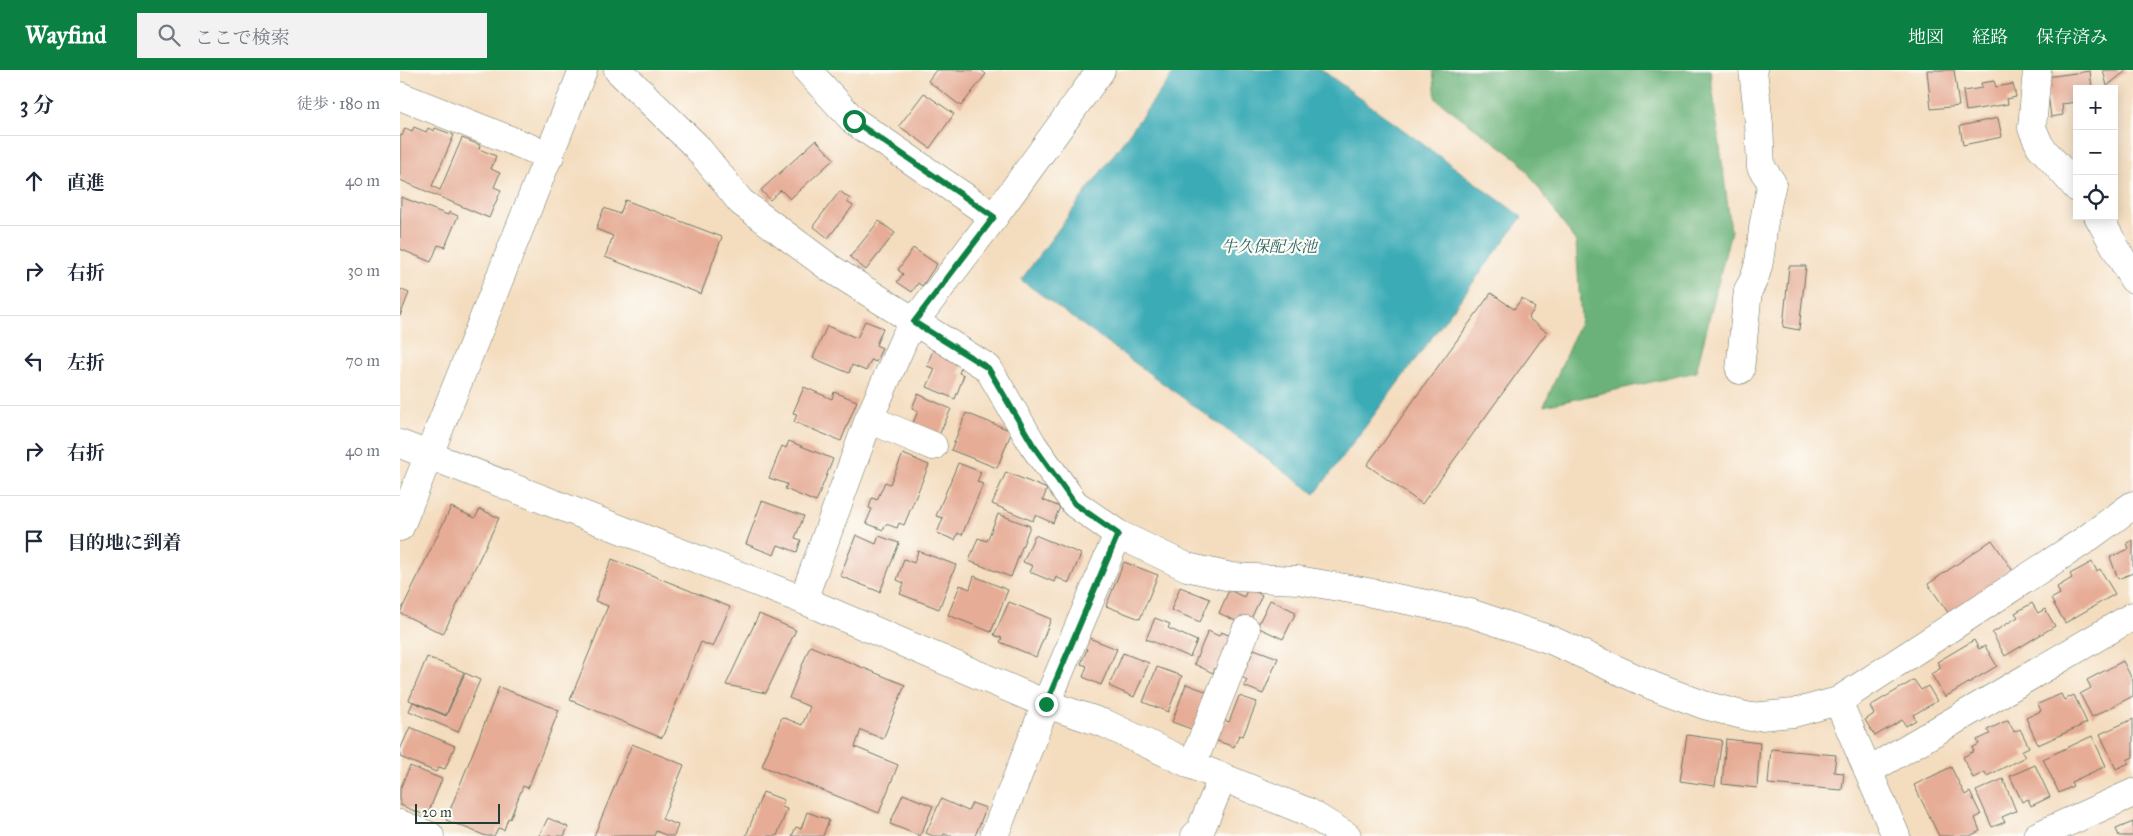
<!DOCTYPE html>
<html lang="ja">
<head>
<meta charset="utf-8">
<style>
	:root { --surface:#fff; --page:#f2f2f3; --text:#1f2937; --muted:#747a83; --line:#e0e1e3; --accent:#0b8043 }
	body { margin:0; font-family:"IM FELL Great Primer","Noto Serif JP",serif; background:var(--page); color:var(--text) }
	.controls { position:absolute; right:15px; top:15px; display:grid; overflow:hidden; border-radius:0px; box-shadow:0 2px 12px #0003 }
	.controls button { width:45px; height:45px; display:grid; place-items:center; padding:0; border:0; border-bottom:1px solid var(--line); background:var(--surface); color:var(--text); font:25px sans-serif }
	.scale { position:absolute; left:15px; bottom:12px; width:85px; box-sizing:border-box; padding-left:5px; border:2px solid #1f3d34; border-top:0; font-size:14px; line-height:18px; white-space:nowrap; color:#1f3d34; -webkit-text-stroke:4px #fdfcf7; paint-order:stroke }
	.stop { position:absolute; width:15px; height:15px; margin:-11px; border:4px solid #0b8043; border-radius:50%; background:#fff }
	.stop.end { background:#0b8043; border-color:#fff; box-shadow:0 1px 5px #0008 }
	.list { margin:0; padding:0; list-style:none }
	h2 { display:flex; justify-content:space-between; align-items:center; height:65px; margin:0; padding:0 20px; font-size:21px }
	h2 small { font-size:16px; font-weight:400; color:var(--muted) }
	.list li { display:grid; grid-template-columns:32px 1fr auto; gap:15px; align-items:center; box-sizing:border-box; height:90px; padding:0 20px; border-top:1px solid var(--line) }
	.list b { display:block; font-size:19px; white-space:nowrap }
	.list em { font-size:16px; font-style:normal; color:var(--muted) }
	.icon { flex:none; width:28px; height:28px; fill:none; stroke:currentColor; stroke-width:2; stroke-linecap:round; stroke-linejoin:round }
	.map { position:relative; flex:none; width:1733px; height:766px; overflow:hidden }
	header { display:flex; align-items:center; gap:30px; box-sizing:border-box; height:70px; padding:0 25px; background:var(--accent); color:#fff }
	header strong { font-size:24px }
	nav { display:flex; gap:28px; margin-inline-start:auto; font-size:18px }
	.search { width:350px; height:45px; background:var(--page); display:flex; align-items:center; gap:12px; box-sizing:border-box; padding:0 18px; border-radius:0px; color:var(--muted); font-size:19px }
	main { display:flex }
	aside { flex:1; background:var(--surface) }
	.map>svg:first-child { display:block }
	.forest { fill:#6ab279; stroke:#447856 }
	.water { fill:#3aabb6; stroke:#2c7475 }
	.building { fill:#e6ac95 }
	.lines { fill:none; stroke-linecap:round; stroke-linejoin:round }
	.minor-casing { stroke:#6a7565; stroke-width:29 }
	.minor { stroke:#fff; stroke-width:28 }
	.route { stroke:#0b8043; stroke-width:6 }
	.labels { text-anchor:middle; stroke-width:4.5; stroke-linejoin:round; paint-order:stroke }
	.water-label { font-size:16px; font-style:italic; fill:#286462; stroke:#fdfcf7 }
</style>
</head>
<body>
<header>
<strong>Wayfind</strong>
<div class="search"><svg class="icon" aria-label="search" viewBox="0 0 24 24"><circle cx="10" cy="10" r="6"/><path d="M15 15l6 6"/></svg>ここで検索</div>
<nav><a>地図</a><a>経路</a><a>保存済み</a></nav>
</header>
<main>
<aside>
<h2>3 分<small>徒歩 · 180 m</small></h2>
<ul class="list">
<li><svg class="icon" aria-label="ahead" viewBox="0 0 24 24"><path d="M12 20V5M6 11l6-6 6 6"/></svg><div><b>直進</b></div><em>40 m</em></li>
<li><svg class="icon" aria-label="right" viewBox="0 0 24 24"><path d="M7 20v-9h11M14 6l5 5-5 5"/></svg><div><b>右折</b></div><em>30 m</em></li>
<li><svg class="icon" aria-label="left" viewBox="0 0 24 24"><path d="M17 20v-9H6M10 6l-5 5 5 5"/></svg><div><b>左折</b></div><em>70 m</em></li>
<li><svg class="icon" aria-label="right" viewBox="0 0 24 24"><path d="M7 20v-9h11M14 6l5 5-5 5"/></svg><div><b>右折</b></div><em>40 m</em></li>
<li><svg class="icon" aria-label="arrive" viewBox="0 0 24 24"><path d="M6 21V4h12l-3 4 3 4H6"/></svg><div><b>目的地に到着</b></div></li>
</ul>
</aside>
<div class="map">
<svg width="1733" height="766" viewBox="0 0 1733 766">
	<rect width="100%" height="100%" fill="#fdfcf7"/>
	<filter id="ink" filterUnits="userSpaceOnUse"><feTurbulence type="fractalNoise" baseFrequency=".02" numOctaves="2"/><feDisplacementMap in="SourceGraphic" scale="10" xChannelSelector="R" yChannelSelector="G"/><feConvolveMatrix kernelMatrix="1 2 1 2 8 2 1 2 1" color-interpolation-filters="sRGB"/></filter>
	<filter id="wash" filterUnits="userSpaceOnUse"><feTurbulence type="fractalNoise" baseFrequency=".0096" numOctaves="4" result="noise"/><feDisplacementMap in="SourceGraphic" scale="20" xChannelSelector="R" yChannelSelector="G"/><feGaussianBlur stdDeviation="1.12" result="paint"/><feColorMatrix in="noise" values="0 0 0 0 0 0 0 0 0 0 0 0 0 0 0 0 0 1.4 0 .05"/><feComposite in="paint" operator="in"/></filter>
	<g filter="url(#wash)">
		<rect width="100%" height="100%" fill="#f4ddbf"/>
		<!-- forest -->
		<polygon class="forest" points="1033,0 1310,0 1331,161 1296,302 1144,336 1181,250 1176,172 1120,91 1036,29"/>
		<!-- water -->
		<polygon class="water" points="776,0 922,0 1122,147 915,424 621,210"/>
		<g id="blocks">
			<!-- building -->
			<g class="building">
				<polygon points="536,0 581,0 586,4 561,36 528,11"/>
				<polygon points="1527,0 1554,0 1559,36 1531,39"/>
				<polygon points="1703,0 1727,0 1707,16"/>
				<polygon points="1690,1 1692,19 1677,19 1677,32 1662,34 1663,45 1651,47 1646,7"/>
				<polygon points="1594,11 1596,17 1613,14 1616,27 1607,29 1608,34 1566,41 1563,21 1582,18 1581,13"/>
				<polygon points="524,23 554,44 530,78 499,56"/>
				<polygon points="1598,48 1602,67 1563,75 1560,56"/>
				<polygon points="14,57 26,62 28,58 34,61 35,58 54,65 32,116 40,120 62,68 80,75 79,79 96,86 91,99 100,103 94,117 101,120 89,148 0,110 0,65 2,66 5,58 12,61"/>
				<polygon points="416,70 434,89 390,129 381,120 370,130 361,120"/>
				<polygon points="440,121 450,129 447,132 453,136 428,168 413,156"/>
				<polygon points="1,127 48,145 49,142 58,146 45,177 38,175 31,192 0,179"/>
				<polygon points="225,130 322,167 301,224 205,187 213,166 196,159 204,138 220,144"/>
				<polygon points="479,151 495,163 466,200 450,187"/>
				<polygon points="513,178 537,194 522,216 518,213 512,222 497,212 503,204 498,200"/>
				<polygon points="1389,196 1406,196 1399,260 1383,257"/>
				<polygon points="0,219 9,223 0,246"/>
				<polygon points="1091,223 1114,239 1122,228 1135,238 1128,248 1147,262 1022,434 967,395"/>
				<polygon points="465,251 483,258 476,275 482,278 476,292 471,290 466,301 452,295 449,303 413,288 427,256 457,268"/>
				<polygon points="533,280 550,287 549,290 562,296 559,303 564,305 555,329 527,317 535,299 527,296"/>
				<polygon points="404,317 432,329 434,322 457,331 441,371 394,352 397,344 393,343"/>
				<polygon points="518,324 551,339 539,365 513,353 518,341 512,338"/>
				<polygon points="566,343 612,361 597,398 551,380"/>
				<polygon points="389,371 433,389 416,432 385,419 387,414 369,408 382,376 386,378"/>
				<polygon points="503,384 529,395 504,455 499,453 497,458 486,454 483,460 466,453 472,439 469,438 472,428 477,430 485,412 490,414"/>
				<polygon points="558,393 581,402 577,412 583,414 562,465 558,463 555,470 537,463 543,448 536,446"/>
				<polygon points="606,402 647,419 643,430 660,437 653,453 635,445 633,451 592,434"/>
				<polygon points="362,431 404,446 395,468 401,470 397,482 378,475 374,485 346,474"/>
				<polygon points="51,437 75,448 80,439 99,448 43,564 0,543"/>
				<polygon points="598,444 630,456 611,507 569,491 578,468 587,471"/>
				<polygon points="456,465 476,474 479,466 499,473 480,522 440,506"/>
				<polygon points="635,465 681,484 669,513 656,507 654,512 630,502 633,496 623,492"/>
				<polygon points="1592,470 1613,501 1549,544 1528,514"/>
				<polygon points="1733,470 1733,503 1718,509 1710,487 1729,479 1727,473"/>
				<polygon points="518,481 556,495 539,539 500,524 504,513 497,510 504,489 514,493"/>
				<polygon points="212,489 330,537 313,577 301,572 262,668 170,630 208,536 195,531"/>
				<polygon points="724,492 758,505 740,549 706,536"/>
				<polygon points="1692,492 1697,501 1700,499 1715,524 1665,553 1651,529 1660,524 1657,517 1672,508 1670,504"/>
				<polygon points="574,506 608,520 591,562 548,545 560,515 570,519"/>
				<polygon points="780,517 810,529 800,552 771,540"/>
				<polygon points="848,518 862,525 849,553 840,553 819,543 829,520 844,527"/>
				<polygon points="870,530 896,542 883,569 857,557"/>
				<polygon points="609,532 651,549 636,587 600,572 602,568 594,565"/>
				<polygon points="1632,533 1638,543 1645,539 1655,556 1605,586 1592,563 1618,547 1615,543"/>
				<polygon points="359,544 396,560 366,623 326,615"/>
				<polygon points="755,548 770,554 768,558 797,571 790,587 746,569"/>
				<polygon points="808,561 819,566 821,562 834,567 820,600 815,598 813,603 794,594"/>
				<polygon points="689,568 717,579 701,615 683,607 687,596 681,594 687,579 684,578"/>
				<polygon points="1574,570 1579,579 1585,576 1597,596 1545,627 1531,604 1541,598 1537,592"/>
				<polygon points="410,576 505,615 483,669 461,660 455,677 498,695 479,743 362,696 382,647 402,655 410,637 389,628"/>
				<polygon points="854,579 878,588 863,624 844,616 847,610 842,607"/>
				<polygon points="723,583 749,593 734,627 709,616"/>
				<polygon points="27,587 64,602 46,645 9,630"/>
				<polygon points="1723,591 1733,611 1733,626 1692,647 1680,624 1691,618 1687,610"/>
				<polygon points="757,597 782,606 768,642 743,632"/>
				<polygon points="65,603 80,610 58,662 9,641 13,632 46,646"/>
				<polygon points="1514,610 1521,620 1528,616 1537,631 1513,645 1516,650 1506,656 1502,650 1475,666 1465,650 1474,644 1470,636"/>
				<polygon points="786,614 808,622 794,660 772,652"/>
				<polygon points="99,617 159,640 128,718 123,716 110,749 108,748 104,760 98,758 94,766 86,766 46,750"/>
				<polygon points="1661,624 1664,630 1674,625 1687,653 1638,675 1626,648 1641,641 1638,634"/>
				<polygon points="839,626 857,632 843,666 839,665 834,677 815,670 823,650 829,652"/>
				<polygon points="1733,649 1733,687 1727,690 1729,693 1716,699 1700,664"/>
				<polygon points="1608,650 1614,662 1620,659 1629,677 1621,681 1625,687 1587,706 1585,702 1573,708 1563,687 1574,681 1572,678 1579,674 1577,670 1590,664 1587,660"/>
				<polygon points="10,657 55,676 45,699 39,697 36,702 0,687 0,680"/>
				<polygon points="1287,665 1322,670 1315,716 1280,711"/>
				<polygon points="1692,666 1706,696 1671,712 1673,716 1659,723 1643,689"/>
				<polygon points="1326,669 1360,673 1357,718 1322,714"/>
				<polygon points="232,674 284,695 262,749 278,755 274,766 268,766 256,761 254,766 194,766"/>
				<polygon points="1371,679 1436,685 1434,702 1444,703 1442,720 1368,714"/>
				<polygon points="1635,695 1650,727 1631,736 1628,729 1622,732 1610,706"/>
				<polygon points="10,696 42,709 27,746 0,735 0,719"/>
				<polygon points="1551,697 1565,725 1570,722 1581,745 1575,748 1580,761 1570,766 1539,766 1514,715"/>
				<polygon points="1603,709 1616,741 1602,747 1605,752 1592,757 1576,721"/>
				<polygon points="363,722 384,730 382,737 387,739 377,766 346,766"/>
				<polygon points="503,724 533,736 520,766 490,754"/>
				<polygon points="541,729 568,741 572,733 586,738 575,766 549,766 544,764 543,766 533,766 526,763"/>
				<polygon points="407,742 429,750 423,766 392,766 396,757 401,759"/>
				<polygon points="148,748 168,757 164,766 139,766"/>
				<polygon points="1733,752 1733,766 1719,766 1716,759"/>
			</g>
		</g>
	</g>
	<g filter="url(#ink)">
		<use href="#blocks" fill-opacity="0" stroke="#6a7565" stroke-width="1"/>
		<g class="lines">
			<!-- minor casing -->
			<g class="minor-casing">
				<g id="minor">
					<polyline points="218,0 296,76 341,132 430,198 588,298 633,375 675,434 718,464 787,497 831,507 898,510 962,521 1070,543 1151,570 1253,616 1304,635 1350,647 1394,643 1438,631 1685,470 1733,435"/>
					<polyline points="407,0 454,51 594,147 701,0"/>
					<polyline points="1637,0 1632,58 1640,76 1677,118"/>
					<polyline points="0,26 150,86"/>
					<polyline points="1698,146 1733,209"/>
					<path d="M1340,300L1348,220C1362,199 1360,176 1364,152C1366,139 1369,126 1372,113L1361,97L1359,54L1353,0"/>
					<polyline points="469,349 533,376"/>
					<polyline points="0,374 403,530 646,634 706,654 792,695 908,742 947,766"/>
					<polyline points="0,457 183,0"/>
					<polyline points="403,530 469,349 504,269 514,252 594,147"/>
					<polyline points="1438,631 1496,766"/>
					<polyline points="792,695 846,560"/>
					<polyline points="1468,701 1733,546"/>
					<polyline points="0,754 30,766"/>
					<polyline points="594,766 646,634 718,464"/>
					<polyline points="795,766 800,761 823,707"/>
					<polyline points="1637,766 1733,723"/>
				</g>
			</g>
			<!-- minor -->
			<use href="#minor" class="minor"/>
		</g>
	</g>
	<g class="lines" filter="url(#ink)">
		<!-- route -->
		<polyline class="route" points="454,51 594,147 514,252 588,298 633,375 675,434 718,464 646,634"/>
	</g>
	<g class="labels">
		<!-- water labels -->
		<g class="water-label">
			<text x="869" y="182">牛久保配水池</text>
		</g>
	</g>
</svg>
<div class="controls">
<button>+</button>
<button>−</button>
<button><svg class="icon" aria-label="locate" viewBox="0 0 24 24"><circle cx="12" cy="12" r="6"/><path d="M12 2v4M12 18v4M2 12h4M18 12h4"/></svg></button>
</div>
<div class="scale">20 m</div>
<div class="stop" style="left:454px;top:51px"></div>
<div class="stop end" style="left:646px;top:634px"></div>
</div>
</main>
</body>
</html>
